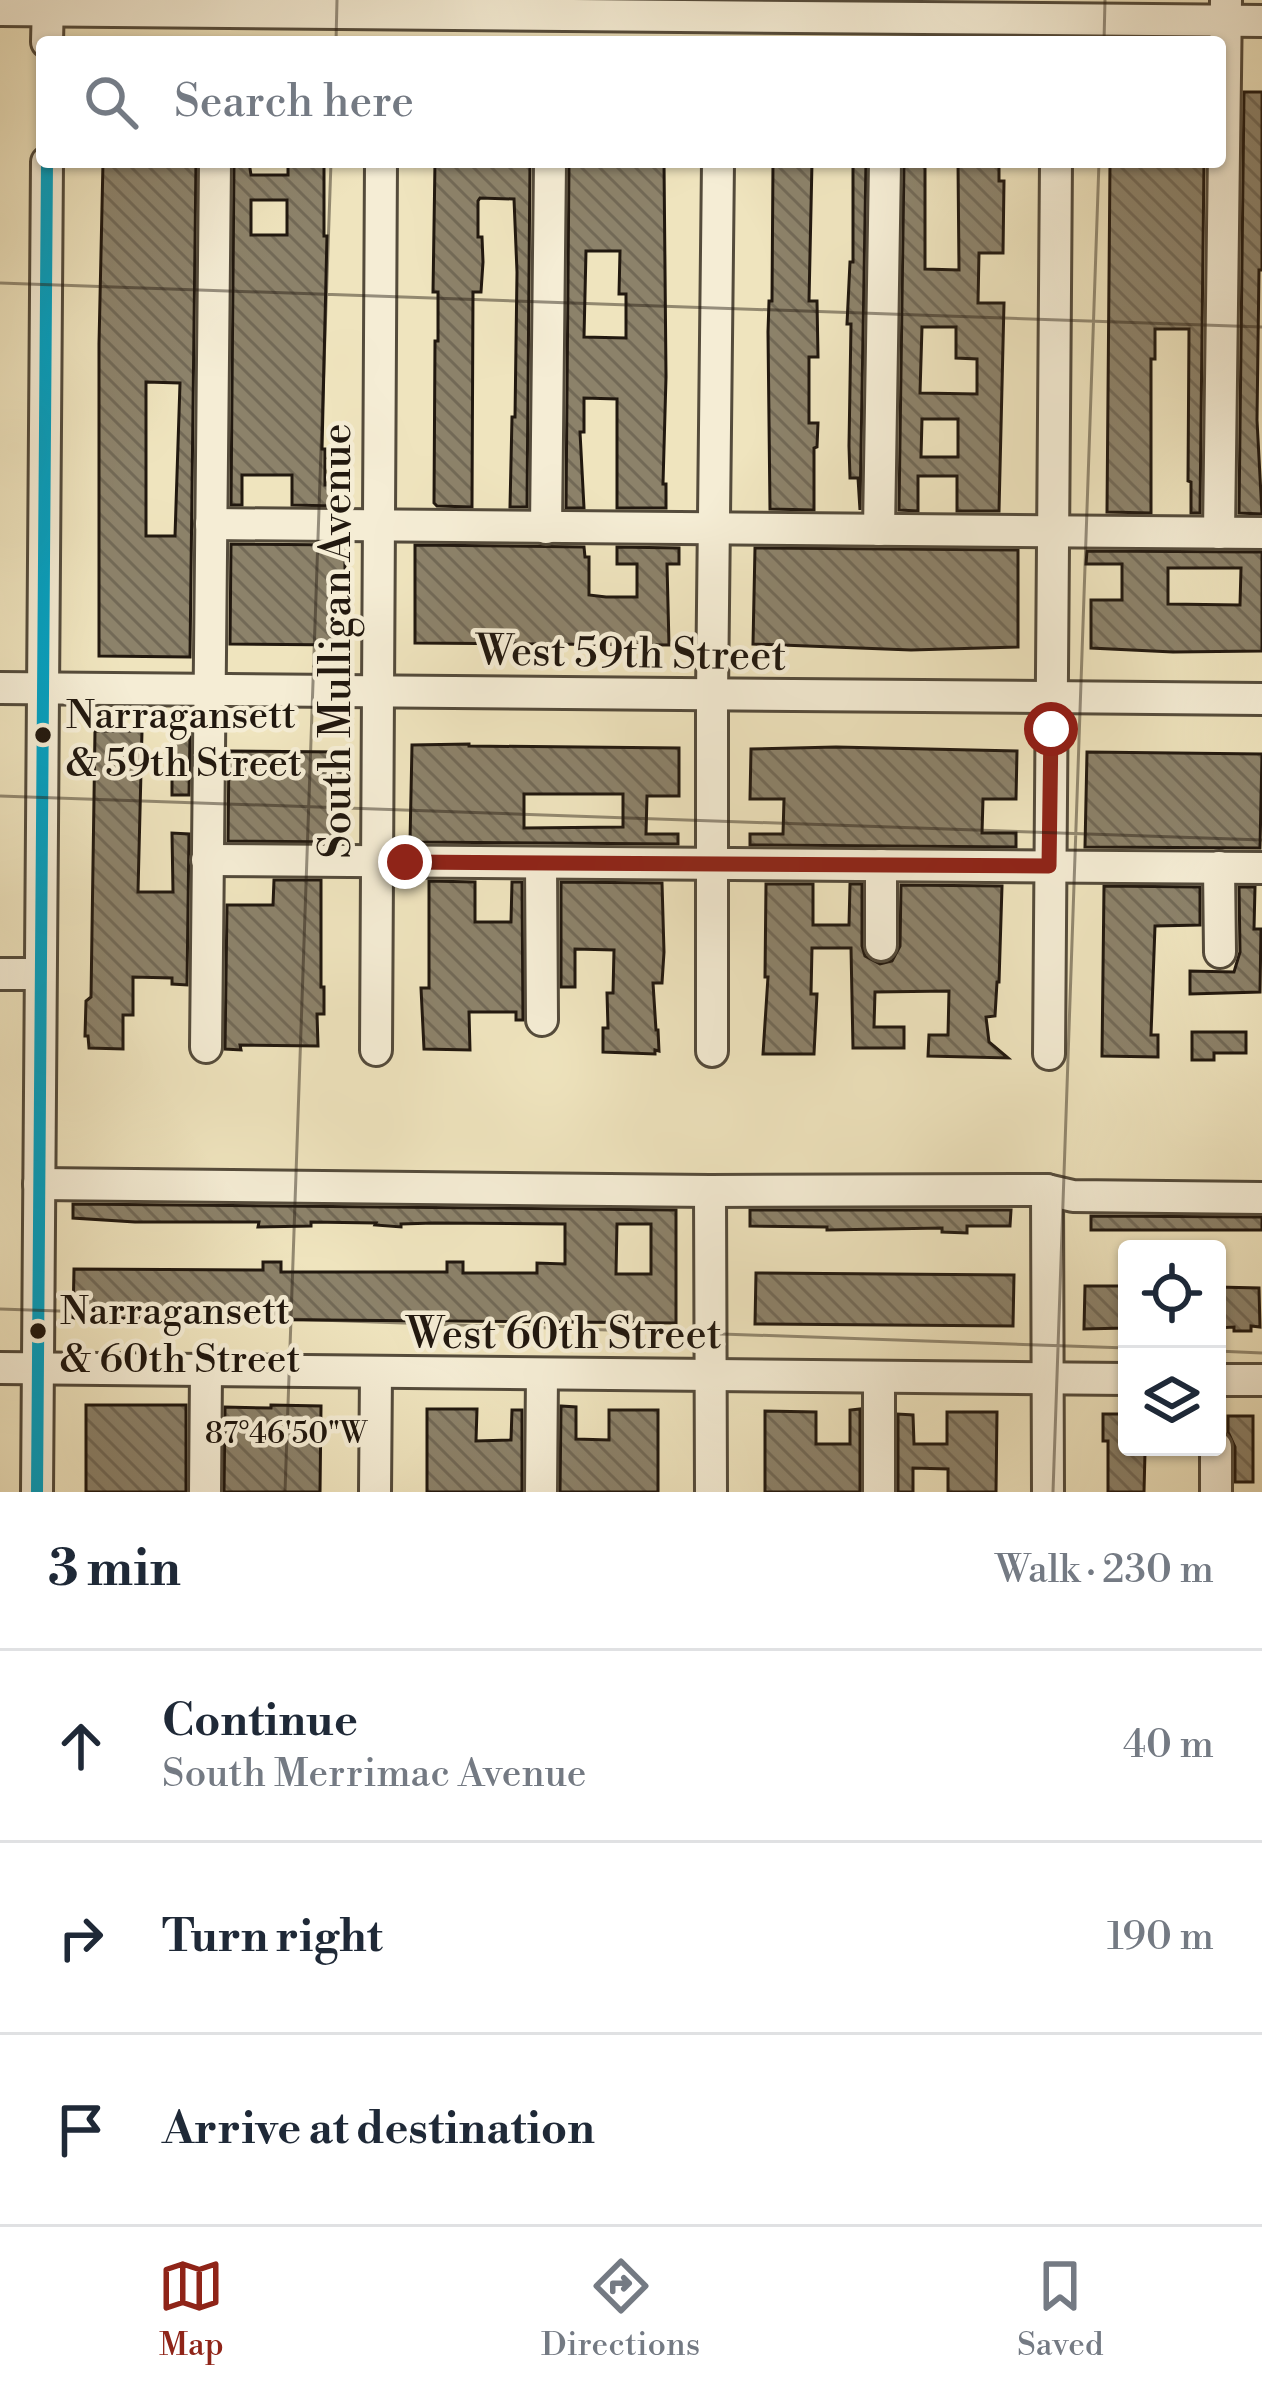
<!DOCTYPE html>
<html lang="en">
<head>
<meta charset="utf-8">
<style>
	:root { --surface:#fff; --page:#f2f2f3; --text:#1f2937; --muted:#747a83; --line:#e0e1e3; --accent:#8f2418 }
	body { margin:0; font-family:"Libre Bodoni",serif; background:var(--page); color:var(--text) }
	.controls { position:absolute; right:36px; bottom:36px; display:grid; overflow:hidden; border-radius:12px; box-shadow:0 3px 9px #0004 }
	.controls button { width:108px; height:108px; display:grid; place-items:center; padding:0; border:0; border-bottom:3px solid var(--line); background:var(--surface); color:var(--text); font:60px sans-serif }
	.stop { position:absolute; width:36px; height:36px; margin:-27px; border:9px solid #8f2418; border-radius:50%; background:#fff }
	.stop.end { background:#8f2418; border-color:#fff; box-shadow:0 3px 12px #0008 }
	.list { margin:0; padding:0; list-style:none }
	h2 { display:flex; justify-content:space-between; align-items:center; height:156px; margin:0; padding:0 48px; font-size:51px }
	h2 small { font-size:39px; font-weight:400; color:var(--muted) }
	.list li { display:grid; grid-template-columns:78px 1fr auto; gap:36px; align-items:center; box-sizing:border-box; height:192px; padding:0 48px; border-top:3px solid var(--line) }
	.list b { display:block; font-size:45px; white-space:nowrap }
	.list p { margin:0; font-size:39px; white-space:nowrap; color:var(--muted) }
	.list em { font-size:39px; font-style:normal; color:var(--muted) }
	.icon { flex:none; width:66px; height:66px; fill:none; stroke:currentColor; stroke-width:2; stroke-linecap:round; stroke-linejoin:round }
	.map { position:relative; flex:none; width:1262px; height:1492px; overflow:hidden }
	.search { position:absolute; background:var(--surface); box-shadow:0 3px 9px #0004; left:36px; right:36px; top:36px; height:132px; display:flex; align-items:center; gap:30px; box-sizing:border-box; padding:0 42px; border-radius:12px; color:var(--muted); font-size:45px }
	.sheet { height:732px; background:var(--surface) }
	nav { display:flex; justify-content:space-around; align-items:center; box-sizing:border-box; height:168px; border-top:3px solid var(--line); background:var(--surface); font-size:33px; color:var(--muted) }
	nav a { display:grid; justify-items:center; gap:6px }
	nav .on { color:var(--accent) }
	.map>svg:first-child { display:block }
	.building { fill:url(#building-back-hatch); stroke:#21180f; stroke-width:3; fill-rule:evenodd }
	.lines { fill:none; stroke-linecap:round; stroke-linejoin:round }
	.minor-casing { stroke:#544b3b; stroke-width:36 }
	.minor { stroke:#f5edd5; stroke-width:30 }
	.bus-1-casing { stroke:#f5edd5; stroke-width:21 }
	.bus-1 { stroke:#02a2c4; stroke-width:12 }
	.route { stroke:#8f2418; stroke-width:15 }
	.ticks { fill:none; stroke:#21180f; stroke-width:3; stroke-opacity:0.45 }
	.bus-dot { fill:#21180f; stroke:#f5edd5; stroke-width:4.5 }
	.labels { text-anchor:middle; stroke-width:9; stroke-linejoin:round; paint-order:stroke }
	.bus-label { font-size:39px; fill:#21180f; stroke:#f5edd5; text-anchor:start }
	.street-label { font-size:42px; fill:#21180f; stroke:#f5edd5 }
	.ticks-label { font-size:30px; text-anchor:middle; fill:#21180f; stroke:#f5edd5; stroke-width:9; stroke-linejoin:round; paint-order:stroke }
</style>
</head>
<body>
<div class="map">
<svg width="1262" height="1492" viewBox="0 0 1262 1492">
	<defs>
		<pattern id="building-back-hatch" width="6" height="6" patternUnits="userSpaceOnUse" patternTransform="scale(3)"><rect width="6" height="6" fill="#8c826a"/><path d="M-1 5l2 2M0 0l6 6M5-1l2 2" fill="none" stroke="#726956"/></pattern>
	</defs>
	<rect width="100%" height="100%" fill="#efe4be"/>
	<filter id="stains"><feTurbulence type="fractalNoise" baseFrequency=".00167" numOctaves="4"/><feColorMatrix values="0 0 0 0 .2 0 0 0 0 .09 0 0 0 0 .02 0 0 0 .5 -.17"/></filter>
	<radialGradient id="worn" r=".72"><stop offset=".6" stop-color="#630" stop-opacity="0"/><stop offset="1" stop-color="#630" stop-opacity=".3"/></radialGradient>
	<!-- building -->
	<g class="building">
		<polygon points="1244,92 1262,92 1262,270 1259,270 1257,420 1262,514 1239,513"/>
		<path d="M103,162H196L190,657L99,656V344ZM146,382L180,383L175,536H146Z"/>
		<path d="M234,162H249L251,175H288V162H324V236H327L322,449H325V485H333V506L292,505V475H242V505H231ZM251,200H287V235H251Z"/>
		<polygon points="435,162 530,162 527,507 510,507 512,417 515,417 517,272 514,199 480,198 478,201 478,237 482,237 483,262 481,292 473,292 472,507 437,506 434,503 435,341 438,341 438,292 433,292"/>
		<path d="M569,162H664L666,377L663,484H666V508H617V399L584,398V432H580L584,508H566ZM586,251H620L619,294H626V338L584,337Z"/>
		<polygon points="773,162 812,162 809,301 817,301 818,357 809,357 809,423 818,423 817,447 814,448 814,510 770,509 768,332 769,301 772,301"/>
		<polygon points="853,162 866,162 860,510 858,478 850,478 849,446 851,324 847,324 850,262 853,262"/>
		<path d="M904,162H925V269L959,270L958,162H999V181H1004L1003,253H979L978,303H1004L999,511H957V476H918V511L899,510ZM922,327H956V358L977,359V394L920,393ZM922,419H958V457H921Z"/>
		<polygon points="1110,162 1204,162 1200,513 1191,513 1191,482 1188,481 1189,329 1155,329 1155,359 1151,359 1151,513 1107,512"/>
		<polygon points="231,544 348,545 348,556 345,556 345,645 230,644"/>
		<polygon points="415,545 584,547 585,557 589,557 589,595 606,597 637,597 637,564 617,564 617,547 679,548 679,564 667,564 669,645 415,643"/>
		<polygon points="755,548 1018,550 1018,647 911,650 753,644"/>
		<path d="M1087,551L1262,552V651L1173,652L1091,648V600H1122V564H1086ZM1168,568H1241L1240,605L1168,604Z"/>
		<polygon points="95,731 142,731 138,892 173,892 172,833 189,834 187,985 172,984 172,978 133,977 133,1015 123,1015 123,1049 89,1048 88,1036 85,1036 86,1001 91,997"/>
		<polygon points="172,736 190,737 189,795 172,795"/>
		<path d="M469,744V746L679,748V796H647L646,834H678V844L410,842L412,745ZM524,794H623V827L524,828Z"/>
		<polygon points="836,747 1017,751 1016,799 983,799 982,833 1016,833 1016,847 750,845 750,834 783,834 784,799 750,799 751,749"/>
		<polygon points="229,751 342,752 342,842 228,841"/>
		<polygon points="1087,752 1262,754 1260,848 1085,847"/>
		<polygon points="274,880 321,880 321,987 324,987 324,1014 317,1014 318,1046 240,1045 241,1050 225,1049 227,905 273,905"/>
		<polygon points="429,881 475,882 475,922 511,922 512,882 522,882 523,1020 516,1020 516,1012 469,1012 470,1050 424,1049 421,988 429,988"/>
		<polygon points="561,882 662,883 664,952 662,983 653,983 656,1030 658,1030 659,1051 655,1050 655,1054 603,1052 603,1028 608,1028 607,993 613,993 614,950 575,949 575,987 561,987"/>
		<polygon points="766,884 813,884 813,925 849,925 850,884 862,884 862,946 865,956 880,964 892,961 900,946 901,885 1002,886 999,982 997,982 995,1016 986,1017 989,1042 1008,1058 928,1056 929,1035 948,1035 949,991 875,992 874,1027 904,1027 904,1048 853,1048 851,948 812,948 811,994 817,994 814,1054 763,1054 768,977 765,977"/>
		<polygon points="1104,886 1200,887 1200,925 1155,926 1151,1035 1158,1035 1158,1057 1102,1056"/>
		<polygon points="1239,887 1255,887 1254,929 1261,929 1260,992 1190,994 1190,971 1234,972 1240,952"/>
		<polygon points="1192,1032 1246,1032 1246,1053 1214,1053 1214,1060 1192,1060"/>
		<path d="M73,1204L676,1210V1323L73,1318L74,1269L263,1270V1262H281V1272H447V1262H463V1273H537V1263L565,1264V1224L434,1223L401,1224V1227L375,1225L376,1223L311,1222V1226L258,1227L259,1222H135L73,1218ZM617,1224H651V1274H616Z"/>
		<polygon points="750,1210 1011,1210 1010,1226 967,1226 967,1233 942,1232 942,1228 827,1230 827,1227 750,1226"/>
		<polygon points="1091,1216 1262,1217 1262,1230 1091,1230"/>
		<polygon points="756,1273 1014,1275 1013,1326 755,1324"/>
		<polygon points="1085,1286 1127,1286 1125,1328 1084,1329"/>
		<polygon points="1217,1287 1259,1288 1260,1327 1251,1326 1251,1331 1234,1331 1234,1327 1217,1328"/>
		<rect x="86" y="1405" width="100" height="87"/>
		<polygon points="271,1405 321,1406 320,1492 224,1492 225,1407 271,1408"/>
		<polygon points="561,1406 576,1407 576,1439 609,1440 609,1410 658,1410 658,1492 560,1492"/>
		<polygon points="427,1409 477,1409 476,1441 511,1440 512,1410 522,1410 522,1492 427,1492"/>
		<polygon points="860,1409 860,1492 765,1492 765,1411 816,1412 816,1444 850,1444 850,1410"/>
		<polygon points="947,1412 997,1412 996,1492 948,1492 948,1469 913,1468 913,1492 898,1492 898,1414 913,1415 914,1444 947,1444"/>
		<polygon points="1103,1414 1127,1414 1127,1452 1145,1452 1144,1492 1108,1492 1108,1441 1103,1441"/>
		<polygon points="1228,1416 1253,1416 1253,1482 1235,1482 1235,1447 1228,1432"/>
	</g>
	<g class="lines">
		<!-- minor casing -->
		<g class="minor-casing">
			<g id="minor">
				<polyline points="0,10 1262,21"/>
				<polyline points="47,42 48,0"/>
				<polyline points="211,524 1262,533"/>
				<polyline points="546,528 550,162"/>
				<polyline points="879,530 885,162"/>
				<polyline points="1219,533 1226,0"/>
				<polyline points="0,688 1262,699"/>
				<polyline points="207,860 1262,868"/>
				<polyline points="541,863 542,1020"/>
				<polyline points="1219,867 1220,952"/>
				<polyline points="881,945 881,865"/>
				<polyline points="0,974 40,974"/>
				<polyline points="206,1047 215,162"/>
				<polyline points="376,1050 381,162"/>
				<polyline points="712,1051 712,695 718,162"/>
				<polyline points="1049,1054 1056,162"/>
				<polyline points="39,1184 710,1191 1047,1190 1073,1196 1262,1198"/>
				<polyline points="1047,1190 1048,1492"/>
				<polyline points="710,1191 711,1492"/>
				<polyline points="0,1368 1127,1379"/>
				<polyline points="1217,1380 1262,1380"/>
				<polyline points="37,1492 47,162"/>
				<polyline points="205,1492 206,1371"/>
				<polyline points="375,1492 376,1374"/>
				<polyline points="541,1492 542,1374"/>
				<polyline points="879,1492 879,1377"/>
				<polyline points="1216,1492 1216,1447"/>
			</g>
		</g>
		<!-- minor -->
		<use href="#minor" class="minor"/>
		<!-- bus-1 casing -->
		<g class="bus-1-casing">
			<polyline id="bus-1" points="37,1492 47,162"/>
		</g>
		<!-- bus-1 -->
		<use href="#bus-1" class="bus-1"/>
	</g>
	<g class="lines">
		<!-- route -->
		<polyline class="route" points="405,862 1049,866 1051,729"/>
	</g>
	<!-- ticks -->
	<path class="ticks" d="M336,42L337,0M1104,42L1105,0M0,283L1262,327M0,796L1262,840M0,1309L1127,1348M1217,1351L1262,1353M285,1492L331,162M1053,1492L1099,162"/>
	<!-- markers -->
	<g class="bus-dot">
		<circle cx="43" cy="735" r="10"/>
		<circle cx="38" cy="1331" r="10"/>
	</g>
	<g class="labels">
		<!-- bus labels -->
		<g class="bus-label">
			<text x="66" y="728">Narragansett<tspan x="66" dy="48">&amp; 59th Street</tspan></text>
			<text x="60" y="1324">Narragansett<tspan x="60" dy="48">&amp; 60th Street</tspan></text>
		</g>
		<!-- street labels -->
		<g class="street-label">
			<text transform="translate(335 641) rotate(-90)" y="15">South Mulligan Avenue</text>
			<text transform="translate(631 652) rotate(1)" y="15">West 59th Street</text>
			<text x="564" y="1348">West 60th Street</text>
		</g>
	</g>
	<g class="ticks-label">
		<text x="286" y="1443">87°46'50"W</text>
	</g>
	<rect width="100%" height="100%" filter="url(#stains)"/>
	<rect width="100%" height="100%" fill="url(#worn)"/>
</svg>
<div class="controls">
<button><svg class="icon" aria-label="locate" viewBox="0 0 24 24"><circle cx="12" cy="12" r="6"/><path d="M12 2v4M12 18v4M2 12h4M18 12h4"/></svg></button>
<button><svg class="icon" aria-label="layers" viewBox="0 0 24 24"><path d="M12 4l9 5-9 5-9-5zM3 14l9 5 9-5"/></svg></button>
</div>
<div class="stop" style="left:1051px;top:729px"></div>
<div class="stop end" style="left:405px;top:862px"></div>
<div class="search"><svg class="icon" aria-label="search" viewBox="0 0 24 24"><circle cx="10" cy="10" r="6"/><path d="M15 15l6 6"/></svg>Search here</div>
</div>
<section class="sheet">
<h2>3 min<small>Walk · 230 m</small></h2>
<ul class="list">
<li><svg class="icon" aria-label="ahead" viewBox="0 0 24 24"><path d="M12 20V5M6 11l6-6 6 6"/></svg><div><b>Continue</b><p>South Merrimac Avenue</p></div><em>40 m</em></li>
<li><svg class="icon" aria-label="right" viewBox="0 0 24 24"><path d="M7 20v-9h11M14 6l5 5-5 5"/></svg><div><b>Turn right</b></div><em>190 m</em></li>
<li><svg class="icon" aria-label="arrive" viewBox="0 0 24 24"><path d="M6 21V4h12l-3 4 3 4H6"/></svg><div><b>Arrive at destination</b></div></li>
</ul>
</section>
<nav>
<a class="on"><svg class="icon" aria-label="map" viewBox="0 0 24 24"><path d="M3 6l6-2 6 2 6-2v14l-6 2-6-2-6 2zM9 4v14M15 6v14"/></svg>Map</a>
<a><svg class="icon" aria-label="directions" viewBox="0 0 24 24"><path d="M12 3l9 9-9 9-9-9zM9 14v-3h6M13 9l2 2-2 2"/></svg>Directions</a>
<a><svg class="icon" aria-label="saved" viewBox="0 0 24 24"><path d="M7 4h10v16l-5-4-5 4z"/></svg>Saved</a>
</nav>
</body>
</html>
